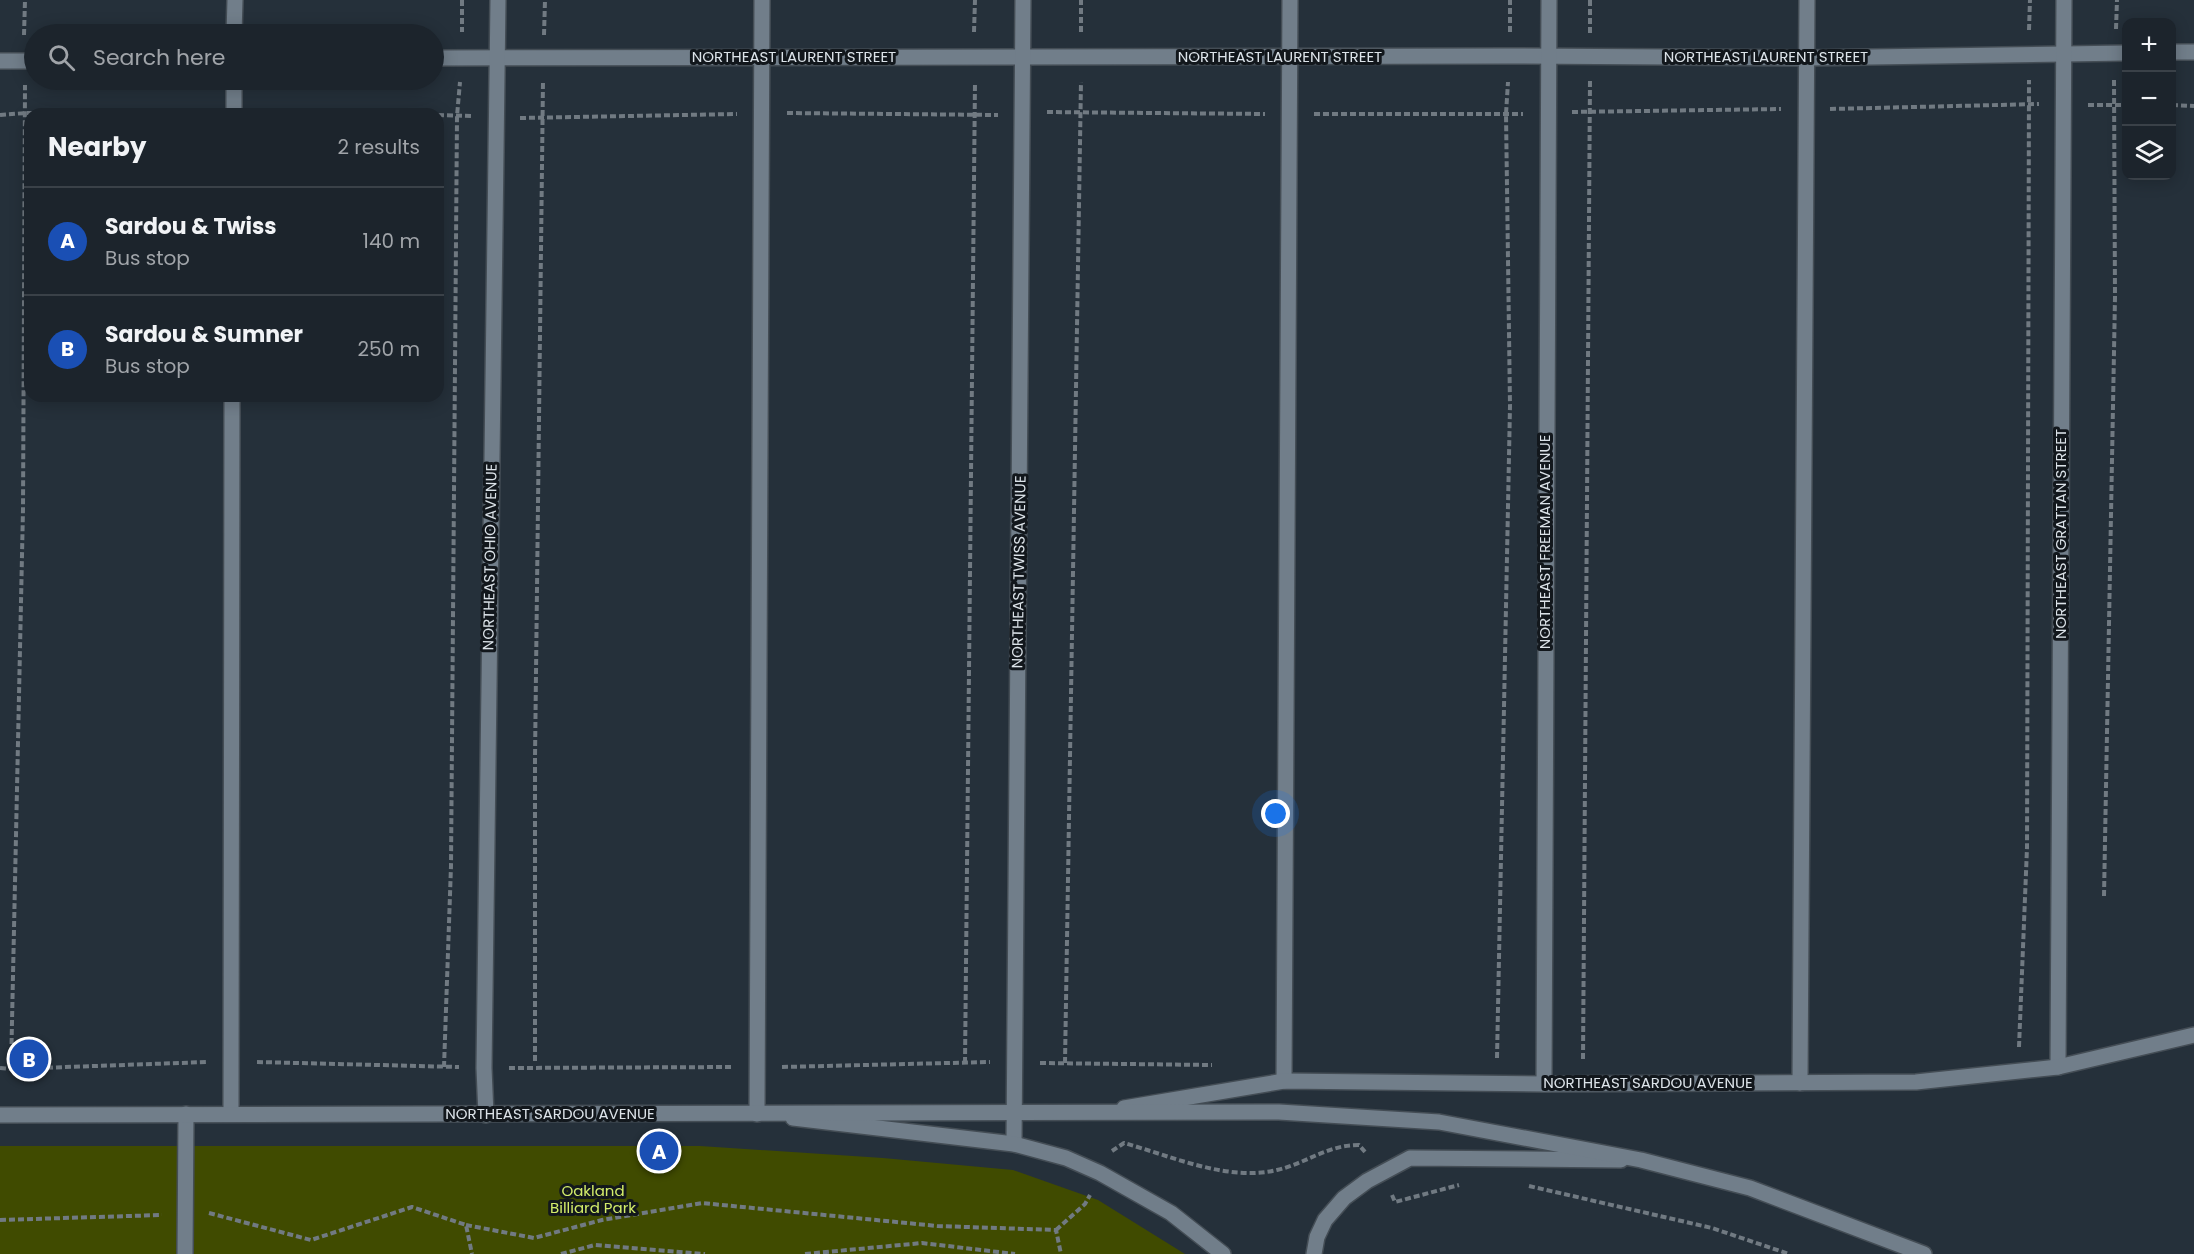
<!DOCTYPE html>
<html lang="en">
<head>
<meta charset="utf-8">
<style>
	:root { --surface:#1c242c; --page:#252c34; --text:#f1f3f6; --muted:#a0a4a9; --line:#3a4148; --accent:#acc611 }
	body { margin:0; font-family:Poppins,sans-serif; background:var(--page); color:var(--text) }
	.controls { position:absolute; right:18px; top:18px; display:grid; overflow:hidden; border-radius:12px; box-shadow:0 3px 15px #0003 }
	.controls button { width:54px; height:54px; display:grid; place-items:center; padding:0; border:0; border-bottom:2px solid var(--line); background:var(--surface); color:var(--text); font:30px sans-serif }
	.you { position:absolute; left:1276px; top:814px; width:21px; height:21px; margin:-15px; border:4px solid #fff; border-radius:50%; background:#1a73e8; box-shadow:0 0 0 9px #1a73e833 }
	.badge { display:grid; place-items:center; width:39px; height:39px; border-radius:50%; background:var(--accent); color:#fff; font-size:20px; font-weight:700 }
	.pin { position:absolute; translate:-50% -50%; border:3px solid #fff; box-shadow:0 2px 6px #0006 }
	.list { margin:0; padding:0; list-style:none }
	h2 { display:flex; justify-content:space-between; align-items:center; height:78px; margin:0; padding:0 24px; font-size:26px }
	h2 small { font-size:20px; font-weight:400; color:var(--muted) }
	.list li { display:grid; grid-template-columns:39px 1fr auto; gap:18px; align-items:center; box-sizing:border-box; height:108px; padding:0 24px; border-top:2px solid var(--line) }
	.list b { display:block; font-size:22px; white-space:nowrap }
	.list p { margin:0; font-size:20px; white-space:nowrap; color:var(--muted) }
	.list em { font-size:20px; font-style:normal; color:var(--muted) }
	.icon { flex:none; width:33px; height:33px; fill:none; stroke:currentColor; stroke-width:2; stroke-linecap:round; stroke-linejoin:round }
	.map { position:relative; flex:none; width:2194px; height:1254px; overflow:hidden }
	.search { position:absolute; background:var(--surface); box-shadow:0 3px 15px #0003; left:24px; top:24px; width:420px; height:66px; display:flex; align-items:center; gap:15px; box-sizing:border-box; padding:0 21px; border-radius:33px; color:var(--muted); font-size:22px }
	.panel { position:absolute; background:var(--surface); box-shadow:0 3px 15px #0003; left:24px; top:108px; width:420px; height:294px; border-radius:18px }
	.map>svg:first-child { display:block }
	.green { fill:#404b00 }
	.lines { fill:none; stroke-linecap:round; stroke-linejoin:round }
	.service-casing { stroke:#444d55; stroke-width:18 }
	.minor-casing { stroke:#444d55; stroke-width:18 }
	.tertiary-casing { stroke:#444d55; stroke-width:18 }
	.secondary-casing { stroke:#444d55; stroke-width:18 }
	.path { stroke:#717a82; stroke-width:4; stroke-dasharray:6 3; stroke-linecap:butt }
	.service { stroke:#717e8a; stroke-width:15 }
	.minor { stroke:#717e8a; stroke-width:15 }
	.tertiary { stroke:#717e8a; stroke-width:15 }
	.secondary { stroke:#717e8a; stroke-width:15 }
	.labels { text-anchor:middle; stroke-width:6; stroke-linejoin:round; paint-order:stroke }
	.street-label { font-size:15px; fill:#dce3e9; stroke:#12171c }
	.park-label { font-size:15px; fill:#d3ec6a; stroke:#12171c }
</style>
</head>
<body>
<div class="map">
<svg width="2194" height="1254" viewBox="0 0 2194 1254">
	<rect width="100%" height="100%" fill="#25303a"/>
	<!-- green -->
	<polygon class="green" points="0,1146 700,1146 883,1158 1013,1170 1098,1200 1185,1254 0,1254"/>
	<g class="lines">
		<!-- service casing -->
		<g class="service-casing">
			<g id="service">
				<polyline points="234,34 235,0"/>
				<polyline points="234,80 234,114"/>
				<polyline points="1284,1081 1290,0"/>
				<polyline points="1800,1083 1807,0"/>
				<polyline points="231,1114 232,396"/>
				<polyline points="757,1114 762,0"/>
				<polyline points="185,1254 186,1114"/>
			</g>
		</g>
		<!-- minor casing -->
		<g class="minor-casing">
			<g id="minor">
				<polyline points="2172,52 2194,52"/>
				<polyline points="434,58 1510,56 1806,58 2126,53"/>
				<polyline points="0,61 34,61"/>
				<polyline points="2058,1067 2064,0"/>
				<polyline points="1544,1084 1549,0"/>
				<polyline points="486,1115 484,1068 498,0"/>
				<polyline points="1014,1144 1023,0"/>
			</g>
		</g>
		<!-- tertiary casing -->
		<g class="tertiary-casing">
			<g id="tertiary">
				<polyline points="1124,1108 1284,1081 1544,1084 1916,1082 2058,1067 2194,1035"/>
				<polyline points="793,1118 1014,1144 1066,1158 1100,1173 1171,1213 1223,1254"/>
				<polyline points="1314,1254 1317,1237 1325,1220 1344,1198 1367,1181 1410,1158 1621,1160"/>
			</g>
		</g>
		<!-- secondary casing -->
		<g class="secondary-casing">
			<polyline id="secondary" points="0,1115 1279,1112 1439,1122 1641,1160 1750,1188 1924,1254"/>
		</g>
		<!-- path -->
		<g class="path">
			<polyline points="462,0 462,32"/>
			<polyline points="1590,0 1590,33"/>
			<polyline points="2116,29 2117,0"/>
			<polyline points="2029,30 2030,0"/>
			<polyline points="974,32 975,0"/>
			<polyline points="1081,32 1081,0"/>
			<polyline points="1510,32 1510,0"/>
			<polyline points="24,35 25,0"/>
			<polyline points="544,35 545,0"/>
			<polyline points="2088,105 2126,105"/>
			<polyline points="2172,105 2194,106"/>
			<polyline points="1830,109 2039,104"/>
			<polyline points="1047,112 1265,114"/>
			<polyline points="1572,112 1781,109"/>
			<polyline points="787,113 998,115"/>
			<polyline points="1314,114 1523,114"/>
			<polyline points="0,115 26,113 180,114"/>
			<polyline points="438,115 473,116"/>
			<polyline points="520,118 737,114"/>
			<polyline points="2104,896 2115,297 2114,79"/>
			<polyline points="2019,1047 2027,848 2029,80"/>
			<polyline points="1497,1058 1510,406 1506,114 1508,82"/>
			<polyline points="1583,1059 1590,80"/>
			<polyline points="535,1061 535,758 543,81"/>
			<polyline points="257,1062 459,1067"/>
			<polyline points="965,1063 975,82"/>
			<polyline points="1040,1063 1212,1065"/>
			<polyline points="1065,1063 1081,82"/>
			<polyline points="444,1067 451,866 457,116 460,82"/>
			<polyline points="782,1067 990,1062"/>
			<polyline points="0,1068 11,1069 23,509 25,85"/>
			<polyline points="509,1068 732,1067"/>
			<polyline points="11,1069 207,1062"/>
			<path d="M1112,1151L1124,1143C1171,1156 1228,1182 1277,1170C1307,1163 1327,1145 1359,1145L1366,1153"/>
			<polyline points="1529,1186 1712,1228 1789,1254"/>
			<polyline points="1392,1195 1395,1202 1459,1185"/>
			<polyline points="209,1213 311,1240 412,1207 466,1225 472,1254"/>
			<polyline points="0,1220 162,1215"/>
			<polyline points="466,1225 534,1238 602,1220 702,1203 937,1226 1056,1230 1061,1254"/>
			<polyline points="1056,1230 1085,1204 1090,1195"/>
			<polyline points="561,1254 595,1245 705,1254"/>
			<polyline points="805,1254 922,1243 1015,1254"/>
		</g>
		<!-- service -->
		<use href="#service" class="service"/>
		<!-- minor -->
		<use href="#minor" class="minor"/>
		<!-- tertiary -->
		<use href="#tertiary" class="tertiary"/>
		<!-- secondary -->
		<use href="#secondary" class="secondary"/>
	</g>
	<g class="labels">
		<!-- street labels -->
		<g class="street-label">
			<text x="794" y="62">NORTHEAST LAURENT STREET</text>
			<text x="1280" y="62">NORTHEAST LAURENT STREET</text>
			<text x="1766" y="62">NORTHEAST LAURENT STREET</text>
			<text transform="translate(2061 534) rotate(-90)" y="5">NORTHEAST GRATTAN STREET</text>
			<text transform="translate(1545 542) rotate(-90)" y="5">NORTHEAST FREEMAN AVENUE</text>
			<text transform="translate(490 557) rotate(-89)" y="5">NORTHEAST OHIO AVENUE</text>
			<text transform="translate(1019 572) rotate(-89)" y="5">NORTHEAST TWISS AVENUE</text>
			<text x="1648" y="1088">NORTHEAST SARDOU AVENUE</text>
			<text x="550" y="1119">NORTHEAST SARDOU AVENUE</text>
		</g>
		<!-- park labels -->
		<g class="park-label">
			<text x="593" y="1196">Oakland<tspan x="593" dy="17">Billiard Park</tspan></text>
		</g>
	</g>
</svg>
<div class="controls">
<button>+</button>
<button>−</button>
<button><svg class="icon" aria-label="layers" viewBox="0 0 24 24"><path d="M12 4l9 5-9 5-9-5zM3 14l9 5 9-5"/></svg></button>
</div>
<div class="you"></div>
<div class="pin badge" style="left:659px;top:1151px;background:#1a4fb4">A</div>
<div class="pin badge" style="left:29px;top:1059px;background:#1a4fb4">B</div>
<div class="search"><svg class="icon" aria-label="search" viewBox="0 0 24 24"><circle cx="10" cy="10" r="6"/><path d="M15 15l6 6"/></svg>Search here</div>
<section class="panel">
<h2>Nearby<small>2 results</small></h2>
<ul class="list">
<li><span class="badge" style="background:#1a4fb4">A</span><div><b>Sardou &amp; Twiss</b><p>Bus stop</p></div><em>140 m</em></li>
<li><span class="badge" style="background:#1a4fb4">B</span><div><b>Sardou &amp; Sumner</b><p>Bus stop</p></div><em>250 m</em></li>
</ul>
</section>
</div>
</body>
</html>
